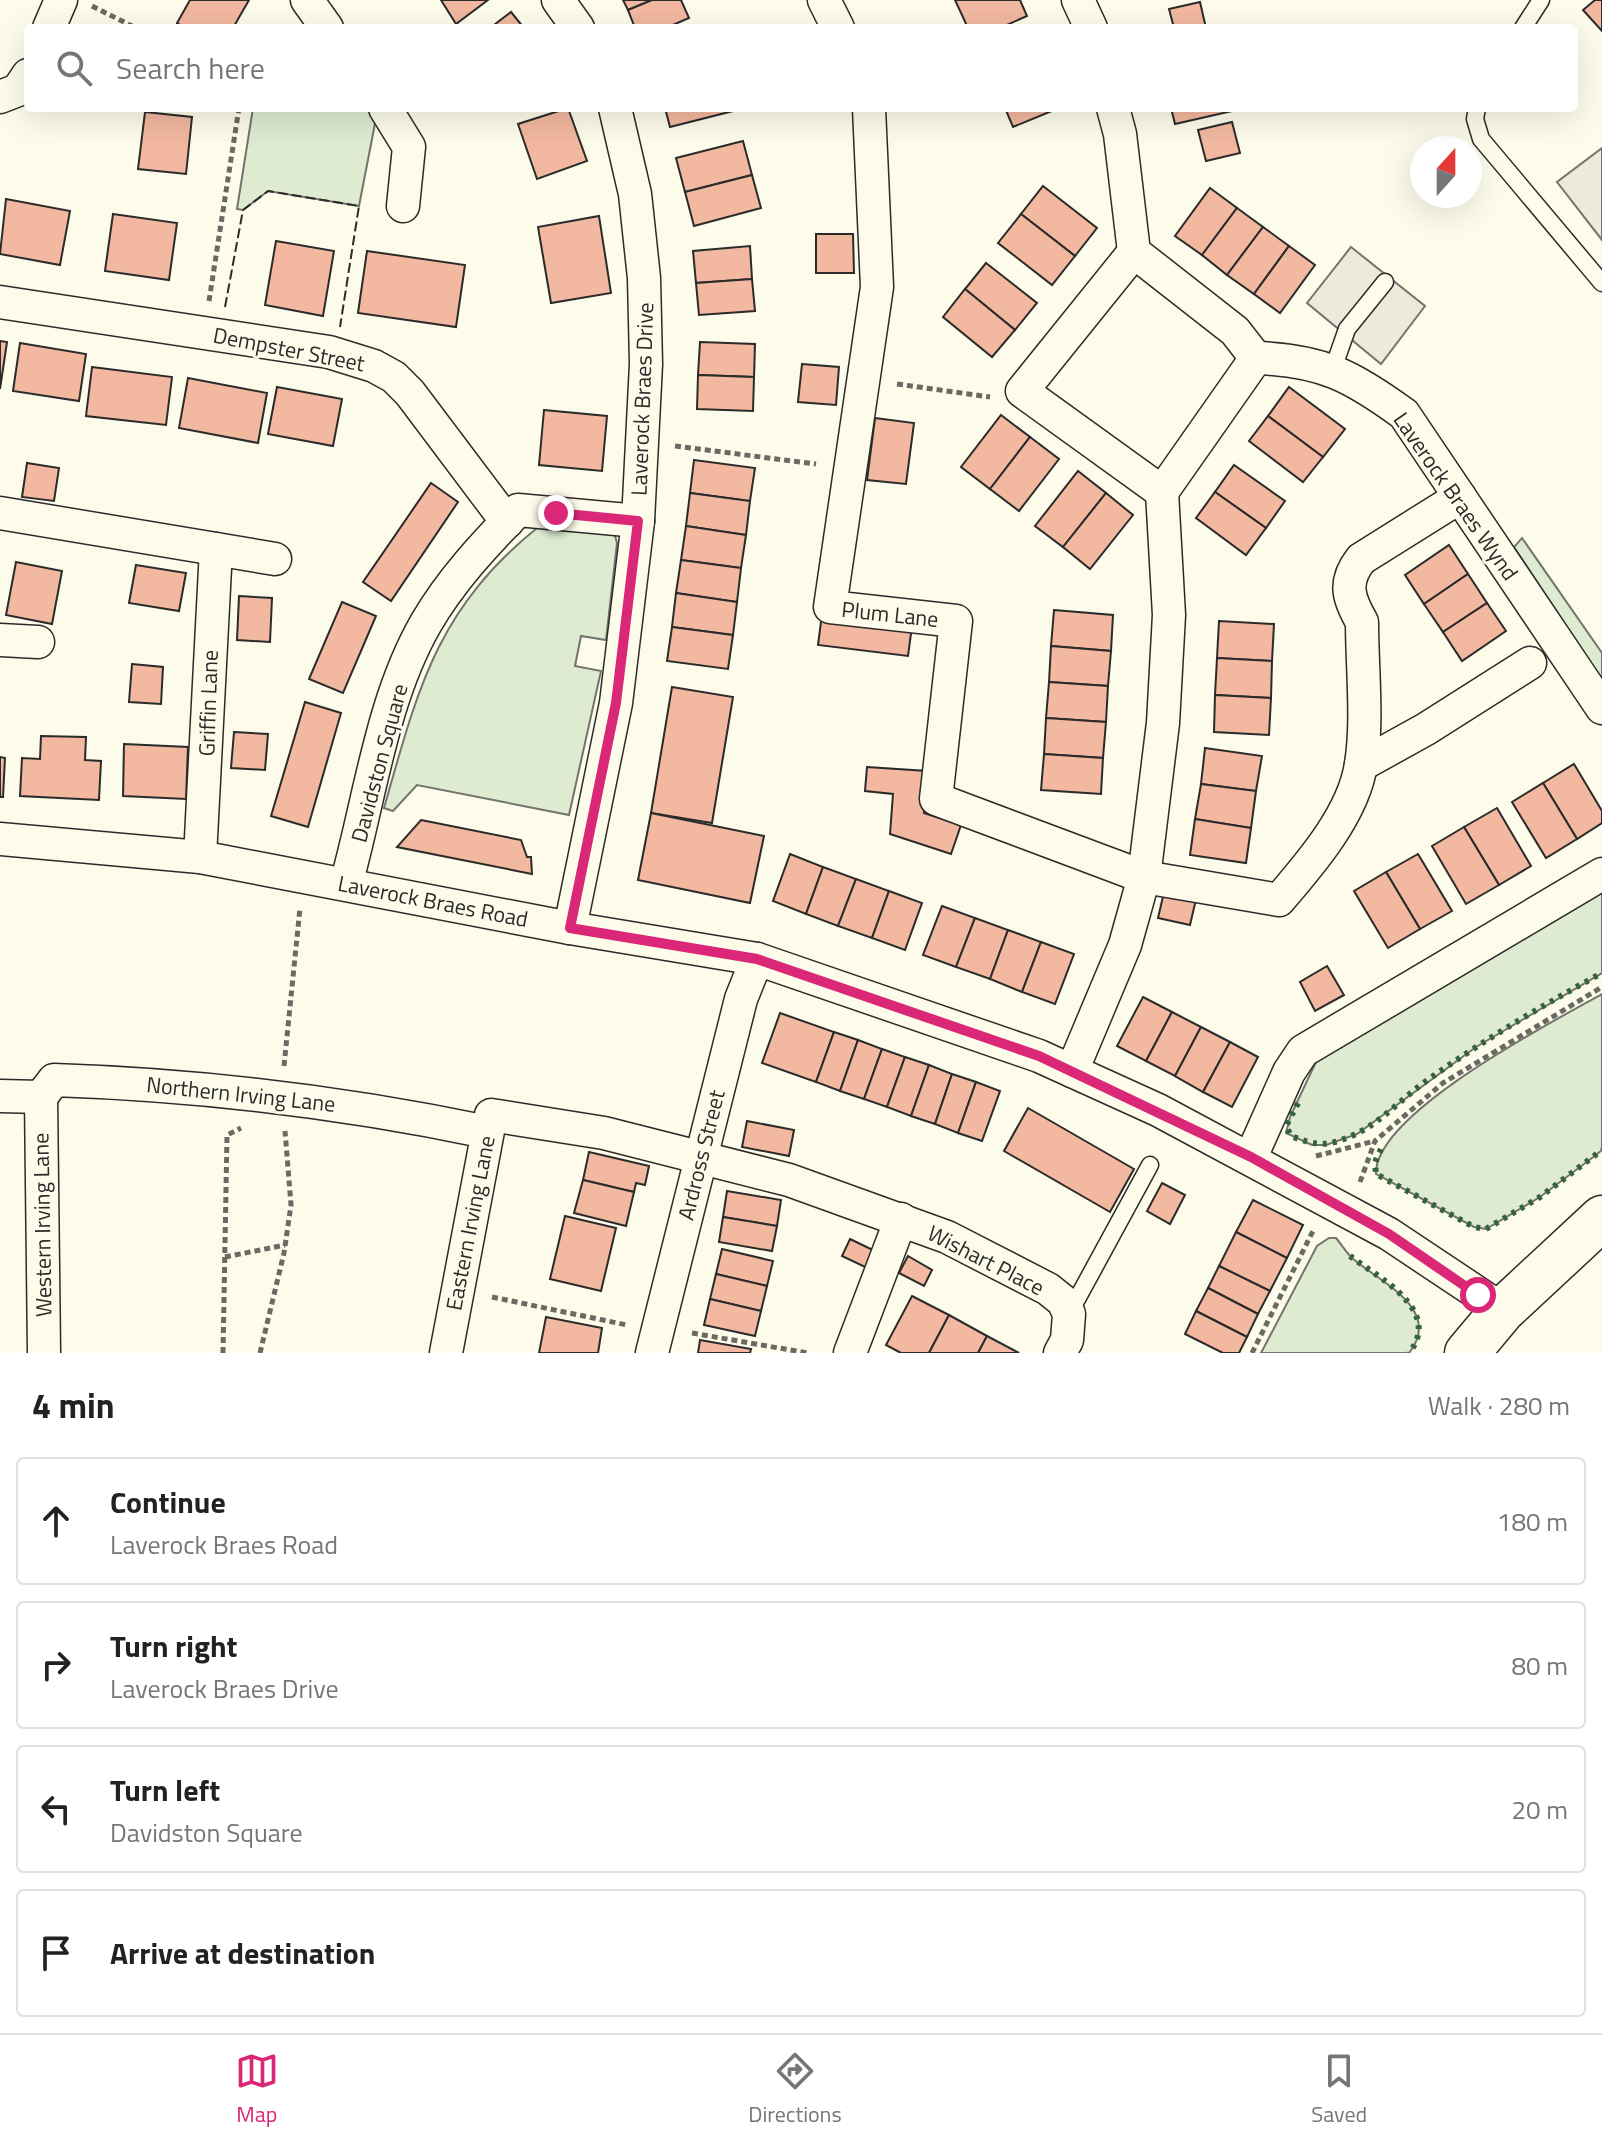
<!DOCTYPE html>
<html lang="en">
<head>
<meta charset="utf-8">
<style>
	:root { --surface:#fff; --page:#f6f6f6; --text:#222; --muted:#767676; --line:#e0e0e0; --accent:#db2777 }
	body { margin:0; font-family:"Titillium Web",sans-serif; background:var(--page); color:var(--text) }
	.compass { position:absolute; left:1410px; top:136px; width:72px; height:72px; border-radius:50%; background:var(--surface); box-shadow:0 8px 32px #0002; rotate:21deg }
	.stop { position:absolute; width:24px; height:24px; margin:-18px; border:6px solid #db2777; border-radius:50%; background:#fff }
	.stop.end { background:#db2777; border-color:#fff; box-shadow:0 2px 8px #0008 }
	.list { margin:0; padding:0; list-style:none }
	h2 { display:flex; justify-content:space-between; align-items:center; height:104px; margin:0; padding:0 32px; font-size:34px }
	h2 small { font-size:26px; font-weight:400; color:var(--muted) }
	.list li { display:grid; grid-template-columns:52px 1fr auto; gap:24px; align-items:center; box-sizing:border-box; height:128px; margin:0 16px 16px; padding:0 16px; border:2px solid var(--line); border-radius:8px }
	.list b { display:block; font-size:30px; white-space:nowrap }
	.list p { margin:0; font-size:26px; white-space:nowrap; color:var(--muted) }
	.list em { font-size:26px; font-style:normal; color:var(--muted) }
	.icon { flex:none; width:44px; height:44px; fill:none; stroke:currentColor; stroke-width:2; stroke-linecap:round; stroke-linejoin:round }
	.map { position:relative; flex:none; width:1602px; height:1353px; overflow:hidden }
	.search { position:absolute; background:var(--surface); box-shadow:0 8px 32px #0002; left:24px; right:24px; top:24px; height:88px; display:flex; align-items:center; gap:20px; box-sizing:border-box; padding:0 28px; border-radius:8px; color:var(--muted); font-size:30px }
	.sheet { height:680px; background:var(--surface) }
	nav { display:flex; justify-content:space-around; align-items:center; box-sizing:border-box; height:112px; border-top:2px solid var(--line); background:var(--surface); font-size:22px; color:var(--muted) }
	nav a { display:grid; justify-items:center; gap:4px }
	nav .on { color:var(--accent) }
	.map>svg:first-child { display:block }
	.green { fill:#deebd1; stroke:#74746e; stroke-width:2 }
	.parking { fill:#eceadb; stroke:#74746e; stroke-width:2 }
	.building { fill:#f2b8a0; stroke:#2b2b2b; stroke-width:2 }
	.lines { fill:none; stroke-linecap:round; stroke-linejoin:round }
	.lane-casing { stroke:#2b2b2b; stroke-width:19 }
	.street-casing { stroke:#2b2b2b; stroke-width:35 }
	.secondary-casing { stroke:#2b2b2b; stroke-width:47 }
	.path { stroke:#6a6964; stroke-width:5; stroke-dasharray:6 4; stroke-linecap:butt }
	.lane { stroke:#fdfbea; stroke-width:16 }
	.street { stroke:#fdfbea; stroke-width:32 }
	.secondary { stroke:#fdfbea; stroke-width:44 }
	.hedge { stroke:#34623c; stroke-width:6; stroke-dasharray:4 6; stroke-linecap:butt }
	.fence { stroke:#2b2b2b; stroke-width:2; stroke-dasharray:10 4; stroke-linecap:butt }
	.route { stroke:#db2777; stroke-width:10 }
	.labels { text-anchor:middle; stroke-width:6; stroke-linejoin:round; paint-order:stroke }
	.street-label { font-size:22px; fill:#2b2b2b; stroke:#fdfbea }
</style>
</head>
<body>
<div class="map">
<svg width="1602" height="1353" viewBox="0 0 1602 1353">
	<rect width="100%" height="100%" fill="#fdfbea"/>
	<!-- green -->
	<g class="green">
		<polygon points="253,108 378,108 359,206 268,191 243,210 237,209"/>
		<path d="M537,528L614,532L617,543L606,640L581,636L575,666L601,671L569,815L417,785L393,811L384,808C418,689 436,610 537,528Z"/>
		<polygon points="1522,538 1602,653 1602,680 1514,547"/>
		<polygon points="1602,892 1602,973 1476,1047 1357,1134 1326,1145 1312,1145 1286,1133 1290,1117 1316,1062"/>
		<path d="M1602,994V1150L1596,1155L1540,1197L1486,1229L1474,1227L1376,1174C1374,1114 1552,1022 1602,994Z"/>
		<path d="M1329,1238H1336C1341,1244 1346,1252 1352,1258C1378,1281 1444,1309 1409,1353H1261L1317,1246Z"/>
	</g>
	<!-- parking -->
	<g class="parking">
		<polygon points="1602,148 1602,240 1557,182"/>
		<polygon points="1351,247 1425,306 1381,364 1307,303"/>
	</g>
	<!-- building -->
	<g class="building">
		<polygon points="190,0 249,0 233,28 186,28 177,23"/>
		<polygon points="441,0 488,0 456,24"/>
		<polygon points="623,0 652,0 628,10"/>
		<polygon points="652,0 681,0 689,18 666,28 635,28 628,10"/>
		<polygon points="955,0 1020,0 1027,16 1000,28 968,28"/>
		<polygon points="1595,0 1602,0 1602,31 1583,10"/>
		<polygon points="1200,2 1206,28 1174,28 1169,9"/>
		<polygon points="511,12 524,28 490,28"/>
		<polygon points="568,108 587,161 537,179 518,124"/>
		<polygon points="665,108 736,108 737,110 670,127"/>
		<polygon points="1005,108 1059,108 1013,127"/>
		<polygon points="1171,108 1241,108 1241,109 1175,124"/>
		<polygon points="145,112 192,117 186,174 138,169"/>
		<polygon points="1232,122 1240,153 1206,161 1198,130"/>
		<polygon points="743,141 752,175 685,192 676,158"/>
		<polygon points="752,175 761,208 694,226 685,192"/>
		<polygon points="1043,186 1097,228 1075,256 1021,214"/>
		<polygon points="1210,188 1237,208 1202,255 1175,236"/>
		<polygon points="6,199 70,211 60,265 0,254"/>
		<polygon points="1237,208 1263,227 1227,275 1202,255"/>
		<polygon points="113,214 177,223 169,280 105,271"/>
		<polygon points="1021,214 1075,256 1052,285 998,243"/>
		<polygon points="599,216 611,293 551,303 538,227"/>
		<polygon points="1263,227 1289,246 1254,294 1227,275"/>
		<polygon points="816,234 853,234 854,273 816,273"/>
		<polygon points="276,241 334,251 323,316 265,305"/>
		<polygon points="750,246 752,279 696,283 693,251"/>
		<polygon points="1289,246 1315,265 1280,313 1254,294"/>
		<polygon points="367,251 465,265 456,327 358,313"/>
		<polygon points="986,263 1037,303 1015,330 965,289"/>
		<polygon points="752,279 755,311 699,315 696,283"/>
		<polygon points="965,289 1015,330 992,357 943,317"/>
		<polygon points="0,341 7,342 0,389"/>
		<polygon points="700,342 755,344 754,377 698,375"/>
		<polygon points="20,343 86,354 79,401 13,391"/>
		<polygon points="802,364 839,367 836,405 798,402"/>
		<polygon points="92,367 172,377 166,425 86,416"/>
		<polygon points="698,375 754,377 753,411 697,409"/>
		<polygon points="188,378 267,393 258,443 179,428"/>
		<polygon points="277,387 342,399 333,446 268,434"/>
		<polygon points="1289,387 1345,429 1323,457 1268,416"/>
		<polygon points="544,410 607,416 602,471 539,465"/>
		<polygon points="1001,415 1030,437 990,489 961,467"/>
		<polygon points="1268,416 1323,457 1303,482 1249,441"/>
		<polygon points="875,418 914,423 906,484 867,480"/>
		<polygon points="1030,437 1059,459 1019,511 990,489"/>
		<polygon points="694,460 755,468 750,501 690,493"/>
		<polygon points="27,463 59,468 54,501 22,497"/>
		<polygon points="1234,465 1285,501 1266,528 1215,492"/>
		<polygon points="1078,471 1106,493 1063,547 1035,526"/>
		<polygon points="431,483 458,502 391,601 363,582"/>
		<polygon points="1215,492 1266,528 1246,555 1196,518"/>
		<polygon points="690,493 750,501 746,535 686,526"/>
		<polygon points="1106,493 1133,515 1090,569 1063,547"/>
		<polygon points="686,526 746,535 741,568 681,560"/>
		<polygon points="1449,545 1468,574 1424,604 1405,575"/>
		<polygon points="681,560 741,568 737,602 676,593"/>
		<polygon points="16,562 62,571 52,624 6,615"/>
		<polygon points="136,565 186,573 179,611 129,603"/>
		<polygon points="1468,574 1487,603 1443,632 1424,604"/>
		<polygon points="676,593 737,602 733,635 672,627"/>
		<polygon points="239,596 272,598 270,642 237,640"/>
		<polygon points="342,602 376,616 343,693 309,679"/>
		<polygon points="1487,603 1506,631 1462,661 1443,632"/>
		<polygon points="1054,610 1113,615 1111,651 1051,646"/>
		<polygon points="822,614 912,626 908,656 818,645"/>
		<polygon points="1219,621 1274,624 1272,661 1217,658"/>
		<polygon points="672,627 733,635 728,669 667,661"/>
		<polygon points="1051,646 1111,651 1108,686 1049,682"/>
		<polygon points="1217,658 1272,661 1271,698 1215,695"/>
		<polygon points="132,664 163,667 161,704 129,702"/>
		<polygon points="1049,682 1108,686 1106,722 1046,718"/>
		<polygon points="672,687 733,697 712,823 651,813"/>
		<polygon points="1215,695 1271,698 1269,735 1214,732"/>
		<polygon points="305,702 341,713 308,827 271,816"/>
		<polygon points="1046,718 1106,722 1103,758 1044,754"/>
		<polygon points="234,732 268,734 265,770 231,768"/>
		<polygon points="41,736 86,737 85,760 101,761 99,800 20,796 22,758 40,759"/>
		<polygon points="124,744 188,747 186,799 123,796"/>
		<polygon points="1205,748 1262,756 1256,791 1201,784"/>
		<polygon points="1044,754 1103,758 1101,794 1041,790"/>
		<polygon points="0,757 5,758 3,797 0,797"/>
		<polygon points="1574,764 1602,811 1602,823 1577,839 1543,783"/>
		<polygon points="867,767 927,771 924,813 961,825 951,854 890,834 893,794 865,791"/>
		<polygon points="1543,783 1577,839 1546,858 1512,802"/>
		<polygon points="1201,784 1256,791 1251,828 1195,819"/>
		<polygon points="1497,808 1531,866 1499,885 1464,827"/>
		<polygon points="651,813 764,836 750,903 638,880"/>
		<polygon points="1195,819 1251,828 1246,863 1190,855"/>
		<polygon points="421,820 521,840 527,857 531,857 532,874 397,847"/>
		<polygon points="1464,827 1499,885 1466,904 1432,846"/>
		<polygon points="790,854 823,867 806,914 773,901"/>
		<polygon points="1418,854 1452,911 1420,929 1386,872"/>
		<polygon points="823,867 856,879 838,926 806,914"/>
		<polygon points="1386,872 1420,929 1388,948 1354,891"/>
		<polygon points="856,879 889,891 872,938 838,926"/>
		<polygon points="1165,888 1197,895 1190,925 1158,918"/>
		<polygon points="889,891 922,903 905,950 872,938"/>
		<polygon points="942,906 975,918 956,967 923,955"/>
		<polygon points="975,918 1008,930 990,979 956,967"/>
		<polygon points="1008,930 1041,942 1022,992 990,979"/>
		<polygon points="1041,942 1074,954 1055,1004 1022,992"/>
		<polygon points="1327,966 1344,995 1315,1011 1300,982"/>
		<polygon points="1143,997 1172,1012 1146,1061 1117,1046"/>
		<polygon points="1172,1012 1201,1027 1175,1076 1146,1061"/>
		<polygon points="780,1013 834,1032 816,1082 762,1063"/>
		<polygon points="1201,1027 1230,1042 1203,1092 1175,1076"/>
		<polygon points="834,1032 858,1040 840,1091 816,1082"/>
		<polygon points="858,1040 882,1049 864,1099 840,1091"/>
		<polygon points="1230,1042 1258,1057 1232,1107 1203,1092"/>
		<polygon points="882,1049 905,1057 887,1107 864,1099"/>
		<polygon points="905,1057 929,1065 911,1116 887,1107"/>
		<polygon points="929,1065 952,1074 935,1124 911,1116"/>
		<polygon points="952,1074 976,1082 958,1133 935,1124"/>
		<polygon points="976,1082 1000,1091 982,1141 958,1133"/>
		<polygon points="1028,1108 1134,1169 1110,1212 1004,1151"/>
		<polygon points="747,1121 794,1130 789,1156 742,1147"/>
		<polygon points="589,1152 649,1166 645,1185 636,1183 634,1192 583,1180"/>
		<polygon points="583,1180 634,1192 626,1226 574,1213"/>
		<polygon points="1162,1183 1185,1195 1170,1224 1147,1211"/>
		<polygon points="727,1191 781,1200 777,1226 723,1217"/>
		<polygon points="1253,1200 1303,1225 1287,1258 1236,1232"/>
		<polygon points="565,1216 616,1228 601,1291 550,1279"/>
		<polygon points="723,1217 777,1226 772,1251 719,1242"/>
		<polygon points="1236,1232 1287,1258 1270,1291 1219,1266"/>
		<polygon points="850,1239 875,1251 867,1268 842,1256"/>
		<polygon points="722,1249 773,1261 767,1286 716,1274"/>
		<polygon points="908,1256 932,1270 924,1286 899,1273"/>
		<polygon points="1219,1266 1270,1291 1258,1314 1208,1288"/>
		<polygon points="716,1274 767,1286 761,1311 710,1299"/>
		<polygon points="1208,1288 1258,1314 1247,1337 1196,1311"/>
		<polygon points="912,1296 949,1315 929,1353 901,1353 886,1345"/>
		<polygon points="710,1299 761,1311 755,1336 704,1325"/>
		<polygon points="1196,1311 1247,1337 1239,1353 1223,1353 1185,1334"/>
		<polygon points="949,1315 987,1336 978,1353 929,1353"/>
		<polygon points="546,1317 602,1328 598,1353 539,1353"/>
		<polygon points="987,1336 1019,1353 978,1353"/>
		<polygon points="700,1340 751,1349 750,1353 698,1353"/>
	</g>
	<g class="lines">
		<!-- lane casing -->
		<g class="lane-casing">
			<g id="lane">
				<polyline points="1523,28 1541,0"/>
				<polyline points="1477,108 1475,119 1481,139 1602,283"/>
				<polyline points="1333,369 1347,329 1385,282"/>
				<polyline points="1070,1312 1150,1165"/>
			</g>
		</g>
		<!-- street casing -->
		<g class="street-casing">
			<g id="street">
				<polyline points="307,0 327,28"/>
				<polyline points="558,0 578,28"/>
				<polyline points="824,0 838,28"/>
				<polyline points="1078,0 1091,28"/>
				<polyline points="49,28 61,0"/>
				<polyline points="0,97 18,90 28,75"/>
				<polyline points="385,108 409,147 403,206"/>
				<path d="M869,108L877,287L830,607L956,621L936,799L1144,877L1279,900C1311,863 1354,813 1361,764C1368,721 1362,667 1362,622C1348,598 1343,582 1361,559L1460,497"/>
				<polyline points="1113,108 1120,134 1134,252 1235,331 1256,358"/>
				<polyline points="1134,252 1022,391 1162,492"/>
				<polyline points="0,302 329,352 374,366 394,377 410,393 507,522"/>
				<path d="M1256,358C1322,360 1352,376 1404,414L1602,708"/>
				<polyline points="0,513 275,559"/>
				<polyline points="0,640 38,642"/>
				<polyline points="1361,765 1426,729 1530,663"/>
				<polyline points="0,839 200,857 570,928 757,959 1039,1056 1158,1110 1389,1234 1503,1310"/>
				<polyline points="200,857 216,549"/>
				<path d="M346,884C370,799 381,701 426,623C451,580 484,545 518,510L638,521"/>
				<polyline points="570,928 616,703 638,521 646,364 644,278 635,194 615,108"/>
				<polyline points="1072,1071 1125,945 1144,877 1163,723 1169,615 1162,492 1256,358"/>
				<path d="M0,1096L41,1097L54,1080C200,1085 344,1102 487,1132"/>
				<polyline points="41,1097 44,1353"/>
				<polyline points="1251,1157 1289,1072 1303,1051 1602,874"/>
				<polyline points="446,1353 491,1115 604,1133 789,1180 947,1237 1048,1289 1063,1301 1069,1314 1067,1340 1060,1353"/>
				<polyline points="652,1353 741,999 757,959"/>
				<polyline points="850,1353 901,1219"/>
			</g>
		</g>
		<!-- secondary casing -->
		<g class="secondary-casing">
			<polyline id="secondary" points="1467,1353 1503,1310 1602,1218"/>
		</g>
		<!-- path -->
		<g class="path">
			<polyline points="92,6 136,28"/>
			<polyline points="209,301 239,108"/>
			<polyline points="897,384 990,397"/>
			<polyline points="675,446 816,464"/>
			<polyline points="284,1066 300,908"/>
			<polyline points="1316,1156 1375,1141"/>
			<polyline points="1360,1182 1375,1141 1443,1083 1602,987"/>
			<polyline points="225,1257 285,1245"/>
			<polyline points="492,1297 627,1325"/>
			<polyline points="692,1333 808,1353"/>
			<polyline points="223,1353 227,1135 241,1128"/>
			<polyline points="260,1353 284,1253 291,1205 285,1131"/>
			<polyline points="1252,1353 1314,1229"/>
		</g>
		<!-- lane -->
		<use href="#lane" class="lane"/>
		<!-- street -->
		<use href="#street" class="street"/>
		<!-- secondary -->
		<use href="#secondary" class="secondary"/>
		<!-- hedge -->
		<g class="hedge">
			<path d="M1298,1103L1286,1126L1291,1136C1311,1144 1324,1147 1344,1139C1378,1127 1400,1099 1429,1079C1484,1040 1543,1005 1602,973"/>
			<polyline points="1381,1149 1375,1162 1376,1174 1474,1227 1486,1229 1540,1197 1602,1150"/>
			<path d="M1350,1256C1379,1278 1443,1310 1409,1353"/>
		</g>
		<!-- fence -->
		<polyline class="fence" points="225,307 243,210 268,191 359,206 340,327"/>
	</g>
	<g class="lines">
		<!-- route -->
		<polyline class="route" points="556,513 638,521 616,703 570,928 757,959 1039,1056 1251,1157 1389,1234 1478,1295"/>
	</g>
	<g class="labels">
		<!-- street labels -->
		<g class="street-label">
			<text transform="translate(289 349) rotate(11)" y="8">Dempster Street</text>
			<text transform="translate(642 399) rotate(-88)" y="8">Laverock Braes Drive</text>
			<text transform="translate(1456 496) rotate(55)" y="8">Laverock Braes Wynd</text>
			<text transform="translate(890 614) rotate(6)" y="8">Plum Lane</text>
			<text transform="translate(208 703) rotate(-88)" y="8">Griffin Lane</text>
			<text transform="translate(379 763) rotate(-75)" y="8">Davidston Square</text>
			<text transform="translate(433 901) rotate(11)" y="8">Laverock Braes Road</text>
			<text transform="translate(241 1094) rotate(6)" y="8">Northern Irving Lane</text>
			<text transform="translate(701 1155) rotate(-76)" y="8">Ardross Street</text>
			<text transform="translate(470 1223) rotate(-79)" y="8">Eastern Irving Lane</text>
			<text transform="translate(42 1225) rotate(-91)" y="8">Western Irving Lane</text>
			<text transform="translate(986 1260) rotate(27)" y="8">Wishart Place</text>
		</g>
	</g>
</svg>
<svg class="compass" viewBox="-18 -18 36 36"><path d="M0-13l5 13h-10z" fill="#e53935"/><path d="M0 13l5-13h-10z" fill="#767676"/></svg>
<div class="stop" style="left:1478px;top:1295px"></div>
<div class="stop end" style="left:556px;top:513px"></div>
<div class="search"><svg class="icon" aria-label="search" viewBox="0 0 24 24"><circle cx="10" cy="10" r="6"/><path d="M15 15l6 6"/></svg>Search here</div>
</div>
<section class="sheet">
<h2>4 min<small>Walk · 280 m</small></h2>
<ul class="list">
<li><svg class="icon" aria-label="ahead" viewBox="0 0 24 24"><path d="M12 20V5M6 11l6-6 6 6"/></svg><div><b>Continue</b><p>Laverock Braes Road</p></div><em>180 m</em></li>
<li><svg class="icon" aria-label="right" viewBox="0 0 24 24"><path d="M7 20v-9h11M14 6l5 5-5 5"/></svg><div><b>Turn right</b><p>Laverock Braes Drive</p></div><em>80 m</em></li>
<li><svg class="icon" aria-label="left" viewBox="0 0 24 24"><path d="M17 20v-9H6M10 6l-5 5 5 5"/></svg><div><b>Turn left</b><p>Davidston Square</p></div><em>20 m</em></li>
<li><svg class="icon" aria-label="arrive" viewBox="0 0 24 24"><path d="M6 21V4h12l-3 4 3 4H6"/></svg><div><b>Arrive at destination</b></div></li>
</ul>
</section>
<nav>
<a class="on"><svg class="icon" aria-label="map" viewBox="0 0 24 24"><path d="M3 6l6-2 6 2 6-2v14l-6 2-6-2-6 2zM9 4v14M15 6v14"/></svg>Map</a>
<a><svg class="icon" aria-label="directions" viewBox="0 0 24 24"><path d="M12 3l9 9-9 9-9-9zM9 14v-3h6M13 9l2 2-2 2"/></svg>Directions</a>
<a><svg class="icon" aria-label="saved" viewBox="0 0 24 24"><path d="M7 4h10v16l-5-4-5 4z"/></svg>Saved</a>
</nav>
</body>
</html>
